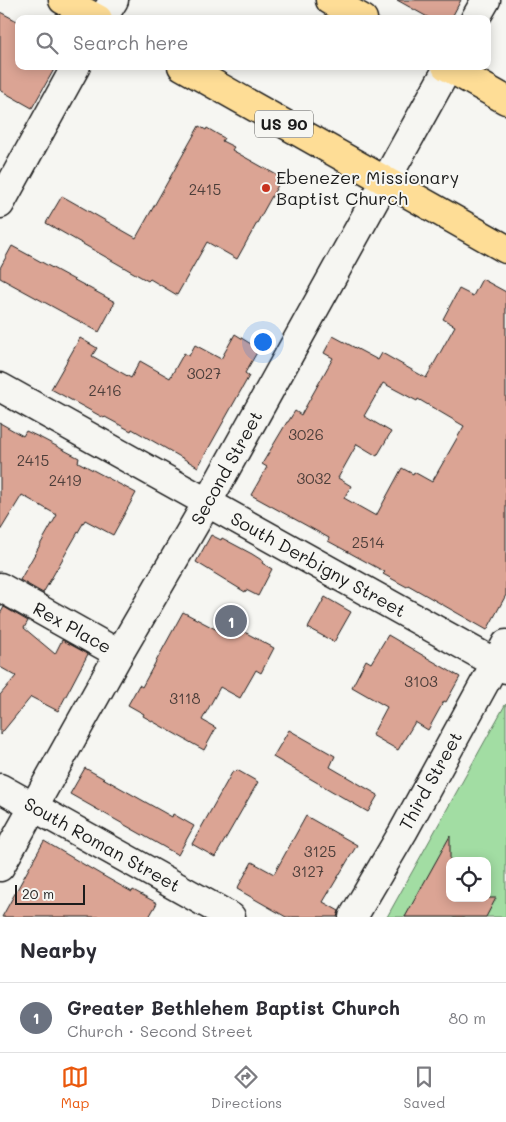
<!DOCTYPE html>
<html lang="en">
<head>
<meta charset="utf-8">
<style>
	:root { --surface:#fff; --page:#f2f2f3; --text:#2b2b33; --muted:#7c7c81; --line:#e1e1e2; --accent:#ea580c }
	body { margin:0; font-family:Mali,sans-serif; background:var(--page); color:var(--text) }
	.controls { position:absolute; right:15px; bottom:15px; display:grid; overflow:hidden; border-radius:10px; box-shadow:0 2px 12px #0003 }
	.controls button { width:45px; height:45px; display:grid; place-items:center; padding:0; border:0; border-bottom:1px solid var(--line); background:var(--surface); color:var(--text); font:25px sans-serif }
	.scale { position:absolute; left:15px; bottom:12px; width:70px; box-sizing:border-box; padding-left:5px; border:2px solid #1c1c1c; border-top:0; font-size:14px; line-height:18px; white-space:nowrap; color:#1c1c1c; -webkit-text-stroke:4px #f6f6f2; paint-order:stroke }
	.you { position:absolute; left:262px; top:341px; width:18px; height:18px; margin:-12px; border:4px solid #fff; border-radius:50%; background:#1a73e8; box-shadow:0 0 0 8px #1a73e833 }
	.badge { display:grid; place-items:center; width:32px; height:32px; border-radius:50%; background:var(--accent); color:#fff; font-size:16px; font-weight:700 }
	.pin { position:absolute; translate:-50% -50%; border:2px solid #fff; box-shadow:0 1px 5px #0006 }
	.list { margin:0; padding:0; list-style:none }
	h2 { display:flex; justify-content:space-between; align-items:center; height:65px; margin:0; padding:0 20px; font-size:21px }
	h2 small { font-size:16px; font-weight:400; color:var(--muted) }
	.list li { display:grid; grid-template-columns:32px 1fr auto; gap:15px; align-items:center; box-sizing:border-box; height:70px; padding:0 20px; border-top:1px solid var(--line) }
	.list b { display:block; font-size:19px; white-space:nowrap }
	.list p { margin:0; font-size:16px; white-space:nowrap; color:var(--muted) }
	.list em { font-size:16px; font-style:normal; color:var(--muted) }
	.icon { flex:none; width:28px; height:28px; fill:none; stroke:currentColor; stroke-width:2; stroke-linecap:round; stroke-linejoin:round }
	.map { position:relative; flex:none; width:506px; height:917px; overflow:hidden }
	.search { position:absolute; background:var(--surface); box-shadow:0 2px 12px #0003; left:15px; right:15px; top:15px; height:55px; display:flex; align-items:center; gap:12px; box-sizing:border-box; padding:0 18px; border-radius:10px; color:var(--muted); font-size:19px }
	.sheet { height:135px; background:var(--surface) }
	nav { display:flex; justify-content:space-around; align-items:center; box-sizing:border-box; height:70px; border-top:1px solid var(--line); background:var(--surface); font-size:14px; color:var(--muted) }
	nav a { display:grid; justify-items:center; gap:2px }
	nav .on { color:var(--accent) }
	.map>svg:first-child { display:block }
	.green { fill:#a2dda3; stroke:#5f7c60; fill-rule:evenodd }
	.building { fill:#dba494; stroke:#1c1c1c; fill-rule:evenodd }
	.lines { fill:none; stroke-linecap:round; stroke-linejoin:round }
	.minor-casing { stroke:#1c1c1c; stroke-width:31 }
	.major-casing { stroke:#1c1c1c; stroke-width:31 }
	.minor { stroke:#f6f6f2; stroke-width:28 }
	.major { stroke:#fedd96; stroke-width:28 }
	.poi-dot { fill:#c8321e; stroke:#f6f6f2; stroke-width:2 }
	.labels { text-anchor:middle; stroke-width:4; stroke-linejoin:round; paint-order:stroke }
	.number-label { font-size:15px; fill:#4c3e3a }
	.shield { fill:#f6f6f2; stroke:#5d5d5c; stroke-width:1 }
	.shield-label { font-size:16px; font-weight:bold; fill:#1c1c1c }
	.poi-label { font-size:18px; fill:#1c1c1c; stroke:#f6f6f2; text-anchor:start }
	.street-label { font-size:18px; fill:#1c1c1c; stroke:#f6f6f2 }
</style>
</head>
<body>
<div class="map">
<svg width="506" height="917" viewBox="0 0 506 917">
	<rect width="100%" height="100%" fill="#f6f6f2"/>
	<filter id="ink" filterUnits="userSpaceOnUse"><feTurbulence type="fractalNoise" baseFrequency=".02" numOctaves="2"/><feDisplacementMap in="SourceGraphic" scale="10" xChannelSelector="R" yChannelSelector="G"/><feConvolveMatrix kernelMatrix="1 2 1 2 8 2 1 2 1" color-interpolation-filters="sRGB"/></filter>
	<g filter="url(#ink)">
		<!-- green -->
		<path class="green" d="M506,704V917H387L505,705ZM450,861H487V898H450Z"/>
		<!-- building -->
		<g class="building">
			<polygon points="397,0 461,0 451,19 431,19"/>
			<polygon points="0,12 19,22 19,66 56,66 32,108 0,90"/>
			<polygon points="199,126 206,130 207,128 224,138 222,141 234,147 232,150 282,178 237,259 207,242 177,295 150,279 148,281 46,223 62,196 136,238"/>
			<polygon points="12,246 115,302 99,332 0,278 0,268"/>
			<path d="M482,279L506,292V595L487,630L408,585L407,587L383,574L385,572L328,541L329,538L251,495L267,467L262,464L287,422H288L295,411L301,415L333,358L324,353L333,336L378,360L382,353L426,378L455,326L443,319L459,289L473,296ZM383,383L417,401L418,399L464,426L432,482L414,472L413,474L402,468L376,516L344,498L351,486L338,478L357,444L377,456L391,432L364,416Z"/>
			<polygon points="235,334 259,349 245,373 249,376 198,467 132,429 131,431 105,417 104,418 51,389 80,338 97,348 92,356 131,378 140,361 170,378 184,353 189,356 195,345 221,359"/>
			<polygon points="0,423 23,436 26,431 41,438 79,458 78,462 136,493 113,535 85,520 43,593 20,580 57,515 22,495 0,531"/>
			<polygon points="211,535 221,540 222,538 252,554 263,561 262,563 272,569 258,596 246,590 245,592 196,562"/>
			<polygon points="325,597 351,612 334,642 308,628"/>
			<polygon points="4,607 28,621 24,628 55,654 62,640 88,654 58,711 31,697 0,735 0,695 16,676 0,667 0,614"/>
			<polygon points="183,612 221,632 226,622 274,648 261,673 256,670 240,698 220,687 202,720 216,728 204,750 143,716 144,714 128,705 139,685 142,687"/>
			<polygon points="388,635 460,677 446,702 444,701 428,730 415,722 398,750 372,735 387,707 352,687 366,660 371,663"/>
			<polygon points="289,730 335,756 330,767 378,795 368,812 273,757"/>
			<polygon points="85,768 172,817 173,814 194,826 178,855 70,794"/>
			<polygon points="237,770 258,782 215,857 192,844 233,771 235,772"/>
			<polygon points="306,816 357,845 323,902 339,911 337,917 286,917 237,889 252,862 274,874"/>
			<polygon points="450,836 450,898 496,898 486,917 405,917"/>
			<polygon points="44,841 100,874 132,892 133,890 157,903 149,917 2,917"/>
		</g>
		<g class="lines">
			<!-- minor casing -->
			<g class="minor-casing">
				<g id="minor">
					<polyline points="102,19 114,0"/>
					<polyline points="475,19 486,0"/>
					<polyline points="0,204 76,66"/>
					<polyline points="0,387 506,669"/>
					<polyline points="0,587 119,654"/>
					<polyline points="0,788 231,917"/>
					<polyline points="0,867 119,654 207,503 449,66"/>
					<polyline points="353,917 403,832 506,644"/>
				</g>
			</g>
			<!-- major casing -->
			<g class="major-casing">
				<g id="major">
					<polyline points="63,0 98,19"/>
					<polyline points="330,0 363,19"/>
					<polyline points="182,66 506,249"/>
					<polyline points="446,66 506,100"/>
				</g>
			</g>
			<!-- minor -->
			<use href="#minor" class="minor"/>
			<!-- major -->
			<use href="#major" class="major"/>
		</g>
	</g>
	<!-- markers -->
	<circle class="poi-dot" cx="266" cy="188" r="5"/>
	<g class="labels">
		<!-- number labels -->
		<g class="number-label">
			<text x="205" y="195">2415</text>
			<text x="204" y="379">3027</text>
			<text x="105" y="396">2416</text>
			<text x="306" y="440">3026</text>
			<text x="33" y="466">2415</text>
			<text x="314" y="484">3032</text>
			<text x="65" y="486">2419</text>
			<text x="368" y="548">2514</text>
			<text x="421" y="687">3103</text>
			<text x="185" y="704">3118</text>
			<text x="320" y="857">3125</text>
			<text x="308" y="877">3127</text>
		</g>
		<!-- shield labels -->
		<rect class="shield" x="255" y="110.5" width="58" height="27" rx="4"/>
		<g class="shield-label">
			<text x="284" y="130">US 90</text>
		</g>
		<!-- poi labels -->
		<g class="poi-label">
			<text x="276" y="184">Ebenezer Missionary<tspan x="276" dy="21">Baptist Church</tspan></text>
		</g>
		<!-- street labels -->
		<g class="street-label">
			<text transform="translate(227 468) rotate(-61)" y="6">Second Street</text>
			<text transform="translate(318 565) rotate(29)" y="6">South Derbigny Street</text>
			<text transform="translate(72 628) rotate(29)" y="6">Rex Place</text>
			<text transform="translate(431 781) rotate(-61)" y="6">Third Street</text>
			<text transform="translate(102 845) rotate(29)" y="6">South Roman Street</text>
		</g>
	</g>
</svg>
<div class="controls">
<button><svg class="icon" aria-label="locate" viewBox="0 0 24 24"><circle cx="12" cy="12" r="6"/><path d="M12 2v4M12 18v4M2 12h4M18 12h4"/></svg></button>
</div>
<div class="scale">20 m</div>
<div class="you"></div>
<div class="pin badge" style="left:231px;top:621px;background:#6b7280">1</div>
<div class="search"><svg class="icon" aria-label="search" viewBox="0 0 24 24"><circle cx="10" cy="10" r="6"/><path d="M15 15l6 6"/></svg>Search here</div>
</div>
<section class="sheet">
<h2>Nearby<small></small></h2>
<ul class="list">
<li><span class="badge" style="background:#6b7280">1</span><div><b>Greater Bethlehem Baptist Church</b><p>Church · Second Street</p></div><em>80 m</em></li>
</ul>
</section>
<nav>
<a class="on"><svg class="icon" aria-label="map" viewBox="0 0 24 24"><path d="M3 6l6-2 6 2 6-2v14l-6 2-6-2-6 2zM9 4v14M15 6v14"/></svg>Map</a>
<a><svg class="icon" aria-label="directions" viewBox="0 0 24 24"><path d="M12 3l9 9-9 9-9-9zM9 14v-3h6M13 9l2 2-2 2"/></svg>Directions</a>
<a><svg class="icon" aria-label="saved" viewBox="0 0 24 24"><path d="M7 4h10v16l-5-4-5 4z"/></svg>Saved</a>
</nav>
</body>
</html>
